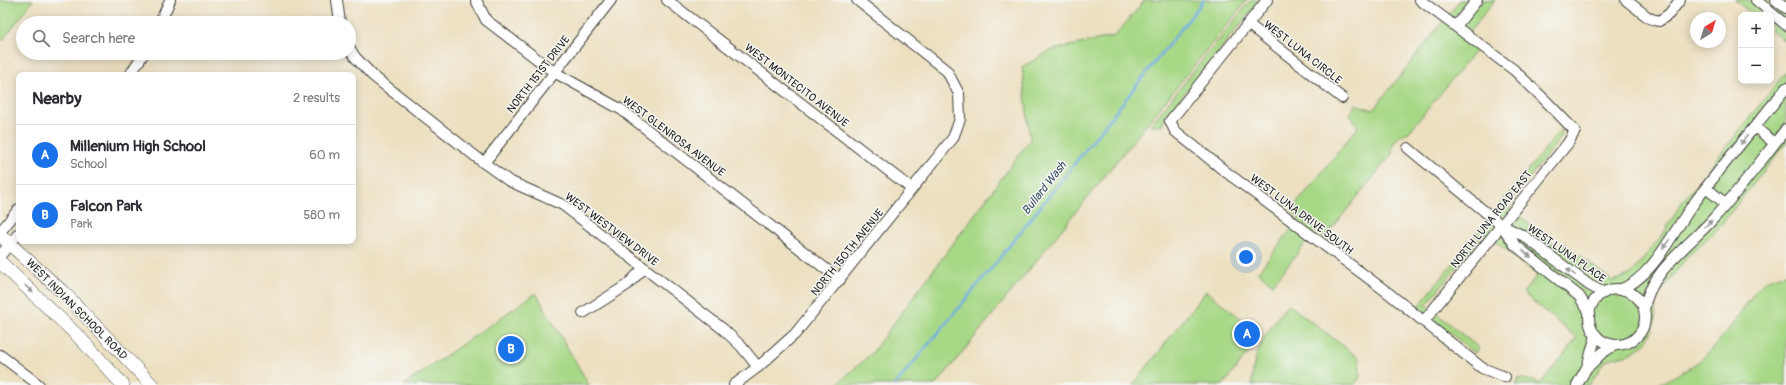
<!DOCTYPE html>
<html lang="en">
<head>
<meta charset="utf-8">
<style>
	:root { --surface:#fff; --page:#f2f2f3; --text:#2b2b33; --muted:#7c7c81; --line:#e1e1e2; --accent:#1a73e8 }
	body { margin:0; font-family:Pangolin,sans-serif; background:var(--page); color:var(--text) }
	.controls { position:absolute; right:12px; top:12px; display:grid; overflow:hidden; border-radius:8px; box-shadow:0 2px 10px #0003 }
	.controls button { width:36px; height:36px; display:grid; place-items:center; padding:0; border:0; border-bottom:1px solid var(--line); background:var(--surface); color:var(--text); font:20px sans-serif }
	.compass { position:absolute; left:1690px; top:12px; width:36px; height:36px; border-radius:50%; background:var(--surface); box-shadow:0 2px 10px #0003; rotate:38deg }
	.you { position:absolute; left:1246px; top:257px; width:14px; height:14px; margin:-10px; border:3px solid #fff; border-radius:50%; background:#1a73e8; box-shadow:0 0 0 6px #1a73e833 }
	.badge { display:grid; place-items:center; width:26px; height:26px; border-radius:50%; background:var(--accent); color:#fff; font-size:13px; font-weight:700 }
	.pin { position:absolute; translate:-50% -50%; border:2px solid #fff; box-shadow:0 1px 4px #0006 }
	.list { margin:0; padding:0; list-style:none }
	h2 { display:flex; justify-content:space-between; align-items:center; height:52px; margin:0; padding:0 16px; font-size:17px }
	h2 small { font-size:13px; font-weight:400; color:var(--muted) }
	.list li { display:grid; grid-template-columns:26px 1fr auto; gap:12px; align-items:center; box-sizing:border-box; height:60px; padding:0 16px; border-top:1px solid var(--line) }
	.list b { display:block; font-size:15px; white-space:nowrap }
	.list p { margin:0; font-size:13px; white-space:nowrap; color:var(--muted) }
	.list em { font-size:13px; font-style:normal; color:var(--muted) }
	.icon { flex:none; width:22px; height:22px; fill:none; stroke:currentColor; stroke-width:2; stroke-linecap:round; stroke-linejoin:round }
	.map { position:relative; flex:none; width:1786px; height:385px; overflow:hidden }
	.search { position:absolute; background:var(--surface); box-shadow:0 2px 10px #0003; left:16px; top:16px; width:340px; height:44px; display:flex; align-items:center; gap:10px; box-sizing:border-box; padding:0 14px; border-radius:22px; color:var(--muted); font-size:15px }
	.panel { position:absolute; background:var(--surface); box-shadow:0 2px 10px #0003; left:16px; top:72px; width:340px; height:172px; border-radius:8px }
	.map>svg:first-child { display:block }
	.green { fill:#a7d886; stroke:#627a51 }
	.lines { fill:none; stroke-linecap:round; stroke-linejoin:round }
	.stream { stroke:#72ade3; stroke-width:2.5 }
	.minor-casing { stroke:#3b3935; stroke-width:12 }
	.major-casing { stroke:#3b3935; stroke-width:14 }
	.minor { stroke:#fff; stroke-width:10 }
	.major { stroke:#fff; stroke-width:13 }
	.oneway { fill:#999 }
	.labels { text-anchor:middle; stroke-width:3; stroke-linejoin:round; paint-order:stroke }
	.street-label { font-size:11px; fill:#1c1c1c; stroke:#f6f6f2 }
	.water-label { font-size:12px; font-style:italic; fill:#3e566c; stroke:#f6f6f2 }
</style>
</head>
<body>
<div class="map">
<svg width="1786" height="385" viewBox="0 0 1786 385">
	<rect width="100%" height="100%" fill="#f6f6f2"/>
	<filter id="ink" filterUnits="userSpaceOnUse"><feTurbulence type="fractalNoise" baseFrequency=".025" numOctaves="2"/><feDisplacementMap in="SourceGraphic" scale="8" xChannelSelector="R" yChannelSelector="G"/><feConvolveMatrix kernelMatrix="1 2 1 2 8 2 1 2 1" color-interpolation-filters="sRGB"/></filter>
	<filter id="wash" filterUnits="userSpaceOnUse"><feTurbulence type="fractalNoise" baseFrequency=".012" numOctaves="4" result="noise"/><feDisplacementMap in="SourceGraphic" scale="16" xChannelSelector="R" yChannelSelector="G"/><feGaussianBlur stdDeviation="0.9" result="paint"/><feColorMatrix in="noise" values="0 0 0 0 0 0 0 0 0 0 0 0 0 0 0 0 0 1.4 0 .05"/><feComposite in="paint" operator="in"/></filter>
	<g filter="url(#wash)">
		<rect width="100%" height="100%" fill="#ece0c1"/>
		<!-- green -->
		<g class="green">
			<polygon points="0,0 33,0 3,40 0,38"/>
			<polygon points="1145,0 1247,0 936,385 836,385 871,354 1030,140 1022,67 1052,50 1115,36"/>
			<polygon points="1251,0 1260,0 1172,109 1166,113 1162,125 1150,125"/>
			<path d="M1460,0H1495L1463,40L1476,50L1409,132C1397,136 1392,141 1392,154L1325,237L1316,230L1273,284L1258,272L1300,218L1291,211L1358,127L1349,113L1353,110L1355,104L1373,110Z"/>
			<polygon points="1735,0 1786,0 1786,42 1771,30 1771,15 1753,15"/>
			<polygon points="1786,72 1786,143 1715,232 1688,256 1658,295 1655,304 1655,321 1650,336 1643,345 1630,354 1612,358 1604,362 1589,385 1516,385 1519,378 1541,383 1577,338 1523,293 1537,275 1485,233 1426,305 1479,348 1475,353 1418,307 1561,129 1562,136 1507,206 1559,248 1564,243 1612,281 1622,278 1632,273 1663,234 1682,202"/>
			<path d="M1786,274V385H1657C1674,376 1692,369 1706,355C1718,343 1728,330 1738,317C1752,298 1759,276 1786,274Z"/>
			<polygon points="1206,291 1262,335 1223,385 1133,385"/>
			<polygon points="536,293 589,385 404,385"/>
			<path d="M1288,304L1359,358L1360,377L1354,385H1252C1251,353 1269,328 1288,304Z"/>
		</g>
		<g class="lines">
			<!-- stream -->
			<polyline class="stream" points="895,385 999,259 1204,0"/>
		</g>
	</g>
	<g filter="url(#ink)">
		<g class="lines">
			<!-- minor casing -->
			<g class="minor-casing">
				<g id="minor">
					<polyline points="337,0 340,23"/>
					<polyline points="476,0 486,20 554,72 622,110 840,280"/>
					<polyline points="667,0 912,189"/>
					<polyline points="1267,0 1170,121 1175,131 1226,172 1387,292 1482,368 1505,377"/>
					<polyline points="1420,0 1514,70 1544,99 1575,131 1568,143 1424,321"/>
					<polyline points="1626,0 1649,18 1659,21 1669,14 1680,0"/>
					<polyline points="1756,0 1786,25"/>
					<polyline points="1776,0 1786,8"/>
					<polyline points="160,23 170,0"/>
					<polyline points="1248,24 1342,98"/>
					<polyline points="1456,26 1477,0"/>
					<polyline points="349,47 355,57 373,76 484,163 509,181 563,205 723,329 741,346 758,367"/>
					<polyline points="130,75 144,53"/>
					<polyline points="1755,127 1774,143"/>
					<polyline points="1408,148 1501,225 1524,236 1589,285 1604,293"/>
					<polyline points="484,163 611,0"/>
					<polyline points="1706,188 1726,204"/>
					<polyline points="1502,226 1515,245 1579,296 1590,313"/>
					<polyline points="0,232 19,209"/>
					<polyline points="0,256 19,233"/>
					<circle cx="1617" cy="317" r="28"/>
					<path d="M1619,290C1653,278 1672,233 1692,206C1722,165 1755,127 1786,88"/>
					<path d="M1644,310C1649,272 1689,246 1713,219C1739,191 1762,159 1786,129"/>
					<polyline points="583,313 627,285 644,268"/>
					<polyline points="0,355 39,385"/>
					<polyline points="1589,366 1602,353 1615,345"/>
					<polyline points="734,385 758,367 795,334 953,138 960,119 959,94 947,71 857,0"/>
					<polyline points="1577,385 1587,367 1596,335"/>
				</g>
			</g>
			<!-- major casing -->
			<g class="major-casing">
				<g id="major">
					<polyline points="0,235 66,295 152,385"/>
					<polyline points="0,262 79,337 123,385"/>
				</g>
			</g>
			<!-- minor -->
			<use href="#minor" class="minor"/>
			<!-- major -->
			<use href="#major" class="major"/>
		</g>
		<!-- one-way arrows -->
		<defs><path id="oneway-solid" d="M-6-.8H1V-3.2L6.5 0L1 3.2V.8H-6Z"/></defs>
		<g class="oneway">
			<use href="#oneway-solid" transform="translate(1744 140) rotate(128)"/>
			<use href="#oneway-solid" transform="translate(1708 224) rotate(-43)"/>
			<use href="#oneway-solid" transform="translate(1666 244) rotate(127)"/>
			<use href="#oneway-solid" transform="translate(1527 254) rotate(39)"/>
			<use href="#oneway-solid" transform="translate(1571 272) rotate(-143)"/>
			<use href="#oneway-solid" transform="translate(29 289) rotate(43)"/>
		</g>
	</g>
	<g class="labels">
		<!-- street labels -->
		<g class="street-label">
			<text transform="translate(1303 52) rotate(38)" y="4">WEST LUNA CIRCLE</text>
			<text transform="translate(538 74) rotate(-52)" y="4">NORTH 151ST DRIVE</text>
			<text transform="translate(797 85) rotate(38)" y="4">WEST MONTECITO AVENUE</text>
			<text transform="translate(674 136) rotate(37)" y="4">WEST GLENROSA AVENUE</text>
			<text transform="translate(1302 214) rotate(37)" y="4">WEST LUNA DRIVE SOUTH</text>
			<text transform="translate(1491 219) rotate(-51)" y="4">NORTH LUNA ROAD EAST</text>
			<text transform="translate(612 229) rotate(37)" y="4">WEST WESTVIEW DRIVE</text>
			<text transform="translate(847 252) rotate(-51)" y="4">NORTH 150TH AVENUE</text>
			<text transform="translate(1567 253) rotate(35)" y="4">WEST LUNA PLACE</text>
			<text transform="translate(77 309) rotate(45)" y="4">WEST INDIAN SCHOOL ROAD</text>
		</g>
		<!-- water labels -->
		<g class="water-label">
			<text transform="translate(1044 188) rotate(-52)" y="4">Bullard Wash</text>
		</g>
	</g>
</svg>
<div class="controls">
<button>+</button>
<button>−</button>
</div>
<svg class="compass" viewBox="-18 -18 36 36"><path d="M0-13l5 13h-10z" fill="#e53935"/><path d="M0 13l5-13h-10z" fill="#7c7c81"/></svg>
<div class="you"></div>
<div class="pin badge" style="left:1247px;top:334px">A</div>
<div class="pin badge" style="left:511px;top:349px">B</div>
<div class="search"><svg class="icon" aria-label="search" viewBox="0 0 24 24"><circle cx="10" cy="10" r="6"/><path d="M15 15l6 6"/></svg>Search here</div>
<section class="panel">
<h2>Nearby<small>2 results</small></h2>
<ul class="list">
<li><span class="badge">A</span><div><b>Millenium High School</b><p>School</p></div><em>60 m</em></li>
<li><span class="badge">B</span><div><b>Falcon Park</b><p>Park</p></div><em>580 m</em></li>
</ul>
</section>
</div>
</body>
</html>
